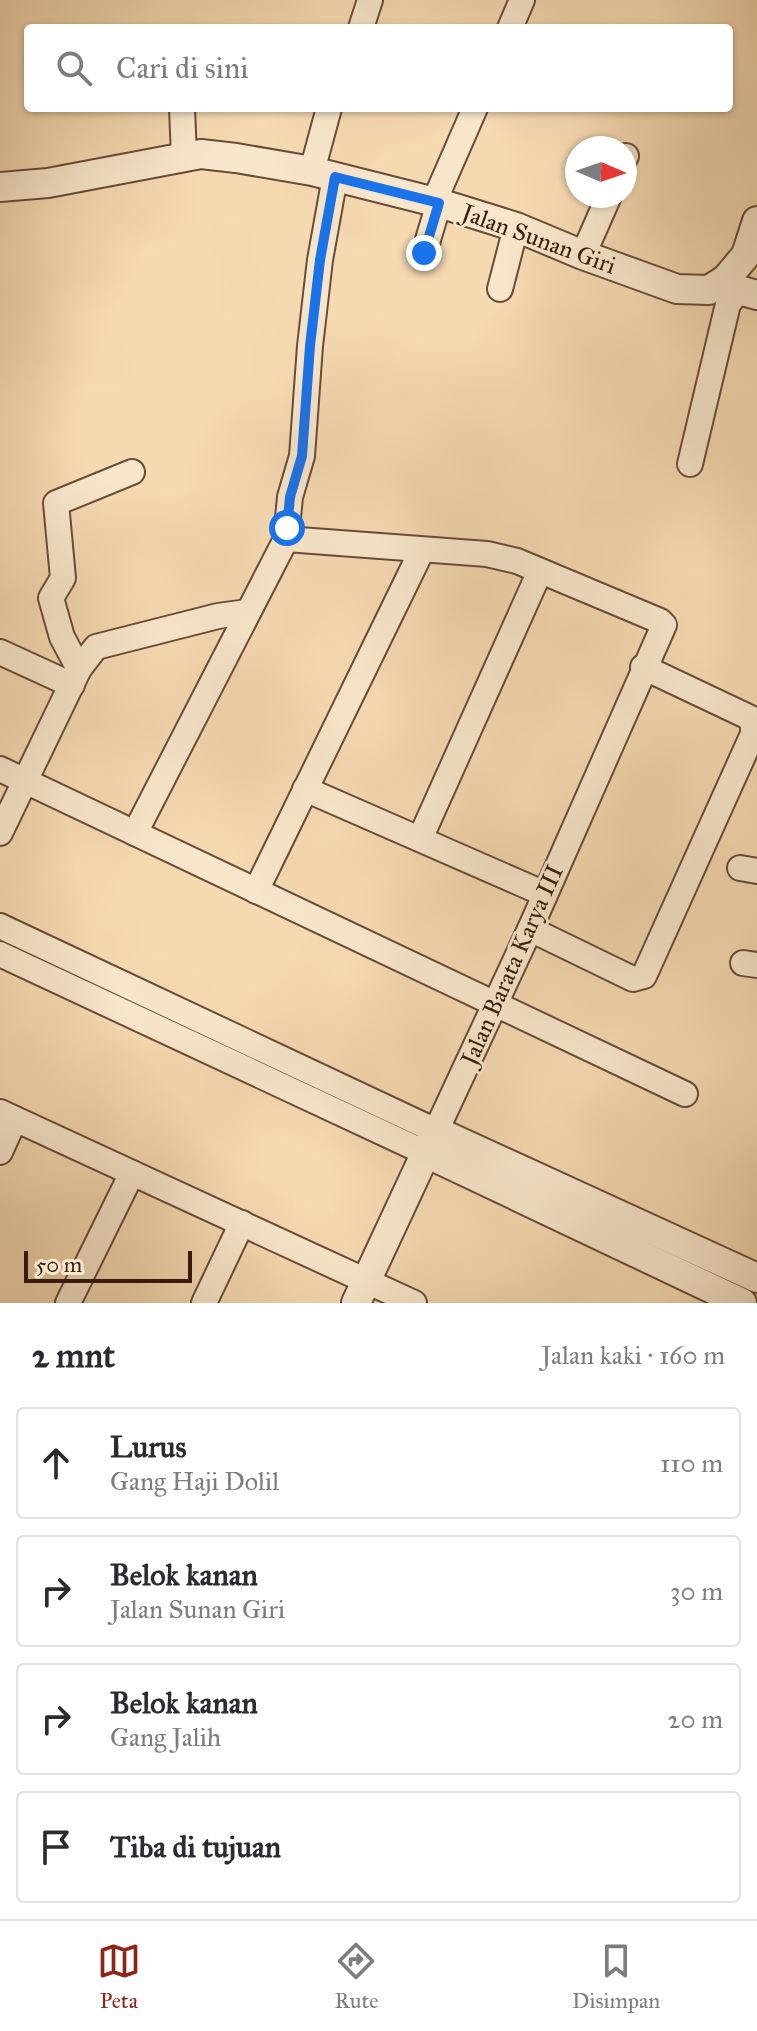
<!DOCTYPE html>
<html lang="id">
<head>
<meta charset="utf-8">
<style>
	:root { --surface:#fff; --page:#f7f7f7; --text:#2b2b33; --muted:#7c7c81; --line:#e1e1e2; --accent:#8f2418 }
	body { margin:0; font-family:"IM FELL Great Primer",serif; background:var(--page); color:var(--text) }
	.compass { position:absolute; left:565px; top:136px; width:72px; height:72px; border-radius:50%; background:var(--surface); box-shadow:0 2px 6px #0004; rotate:92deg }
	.scale { position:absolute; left:24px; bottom:20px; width:168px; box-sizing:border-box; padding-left:8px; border:4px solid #381d0e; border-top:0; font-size:22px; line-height:28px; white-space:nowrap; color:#381d0e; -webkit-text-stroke:6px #f8e6cc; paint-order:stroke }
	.stop { position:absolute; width:24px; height:24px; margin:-18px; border:6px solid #1a73e8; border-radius:50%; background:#fff }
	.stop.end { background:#1a73e8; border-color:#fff; box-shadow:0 2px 8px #0008 }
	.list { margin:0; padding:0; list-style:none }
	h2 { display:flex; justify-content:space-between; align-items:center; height:104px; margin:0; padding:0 32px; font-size:34px }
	h2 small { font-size:26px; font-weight:400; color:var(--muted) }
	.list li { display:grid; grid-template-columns:52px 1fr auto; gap:24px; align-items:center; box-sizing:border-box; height:112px; margin:0 16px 16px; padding:0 16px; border:2px solid var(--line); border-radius:8px }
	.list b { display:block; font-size:30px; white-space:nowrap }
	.list p { margin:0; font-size:26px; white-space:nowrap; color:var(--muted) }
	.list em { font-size:26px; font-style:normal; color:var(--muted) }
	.icon { flex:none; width:44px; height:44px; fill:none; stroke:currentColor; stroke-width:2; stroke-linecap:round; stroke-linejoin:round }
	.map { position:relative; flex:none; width:757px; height:1303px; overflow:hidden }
	.search { position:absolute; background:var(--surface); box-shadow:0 2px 6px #0004; left:24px; right:24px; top:24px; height:88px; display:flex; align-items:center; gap:20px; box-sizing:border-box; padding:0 28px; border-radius:8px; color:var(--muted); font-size:30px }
	.sheet { height:616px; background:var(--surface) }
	nav { display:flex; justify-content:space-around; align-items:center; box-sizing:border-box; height:112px; border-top:2px solid var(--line); background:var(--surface); font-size:22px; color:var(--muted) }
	nav a { display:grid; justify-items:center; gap:4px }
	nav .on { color:var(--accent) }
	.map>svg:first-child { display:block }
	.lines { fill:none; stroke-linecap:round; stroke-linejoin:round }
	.minor-casing { stroke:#674c37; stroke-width:28 }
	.tertiary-casing { stroke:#674c37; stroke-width:32 }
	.minor { stroke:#f8e6cc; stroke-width:24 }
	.tertiary { stroke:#f8e6cc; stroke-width:28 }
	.route { stroke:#1a73e8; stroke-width:10 }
	.labels { text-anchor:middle; stroke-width:6; stroke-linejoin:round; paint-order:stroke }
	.street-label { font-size:24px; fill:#381d0e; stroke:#f8e6cc }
</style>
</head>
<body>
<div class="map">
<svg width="757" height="1303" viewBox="0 0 757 1303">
	<rect width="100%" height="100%" fill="#f5d9b1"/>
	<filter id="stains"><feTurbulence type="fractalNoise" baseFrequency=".0025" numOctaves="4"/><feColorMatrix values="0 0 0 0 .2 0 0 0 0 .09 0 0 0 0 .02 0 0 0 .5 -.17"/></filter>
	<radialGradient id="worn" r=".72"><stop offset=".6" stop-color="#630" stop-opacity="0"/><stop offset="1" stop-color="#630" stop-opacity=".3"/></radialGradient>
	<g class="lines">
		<!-- minor casing -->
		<g class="minor-casing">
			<g id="minor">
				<polyline points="361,28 370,0"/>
				<polyline points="510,28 522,0"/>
				<polyline points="182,108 184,157"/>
				<polyline points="625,158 626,156"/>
				<polyline points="312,171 329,108"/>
				<polyline points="434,202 475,108"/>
				<polyline points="424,253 439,203"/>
				<polyline points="583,255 609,196"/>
				<polyline points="500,289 516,227"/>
				<polyline points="690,464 728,304 739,290"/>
				<polyline points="0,652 72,685"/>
				<polyline points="643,667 757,721"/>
				<polyline points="79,669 62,637 51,598 63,578 56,503 132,472"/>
				<polyline points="0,769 685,1094"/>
				<polyline points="305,789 545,894"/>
				<polyline points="0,833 79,669 96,647 218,616 247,612"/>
				<polyline points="135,833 286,539 290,497 302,456 310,346 320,260 335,177"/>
				<polyline points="420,839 540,571"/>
				<polyline points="740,868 757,871"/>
				<polyline points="256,891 422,550"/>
				<polyline points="0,926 436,1131 530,929 664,625 660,621 517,561 487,554 286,539"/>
				<polyline points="530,929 633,979 644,976 753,734 753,725 750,719"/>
				<polyline points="0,954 426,1153"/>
				<polyline points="743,963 757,965"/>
				<polyline points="0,1112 414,1303"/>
				<polyline points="0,1152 15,1119"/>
				<polyline points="68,1303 132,1173"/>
				<polyline points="204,1303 242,1223"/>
			</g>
		</g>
		<!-- tertiary casing -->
		<g class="tertiary-casing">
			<g id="tertiary">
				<polyline points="0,187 48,183 201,154 236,158 312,171 439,203 516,227 583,255 677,289 709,290 726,279 746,255 757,221"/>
				<polyline points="726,279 739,290 757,295"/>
				<polyline points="426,1153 742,1303"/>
				<polyline points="356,1303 436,1131 757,1278"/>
			</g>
		</g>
		<!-- minor -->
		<use href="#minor" class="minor"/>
		<!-- tertiary -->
		<use href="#tertiary" class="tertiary"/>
	</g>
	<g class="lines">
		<!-- route -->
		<polyline class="route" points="287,528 290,497 302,456 310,346 320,260 335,177 439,203 424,253"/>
	</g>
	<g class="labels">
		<!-- street labels -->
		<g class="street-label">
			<text transform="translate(539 239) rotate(20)" y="8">Jalan Sunan Giri</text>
			<text transform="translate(512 965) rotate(-66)" y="8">Jalan Barata Karya III</text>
		</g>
	</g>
	<rect width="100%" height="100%" filter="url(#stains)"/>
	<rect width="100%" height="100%" fill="url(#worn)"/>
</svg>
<svg class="compass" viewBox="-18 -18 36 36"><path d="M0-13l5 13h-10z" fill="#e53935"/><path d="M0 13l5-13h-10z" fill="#7c7c81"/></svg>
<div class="scale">50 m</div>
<div class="stop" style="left:287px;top:528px"></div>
<div class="stop end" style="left:424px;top:253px"></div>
<div class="search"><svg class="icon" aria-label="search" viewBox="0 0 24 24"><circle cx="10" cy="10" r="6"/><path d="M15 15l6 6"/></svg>Cari di sini</div>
</div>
<section class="sheet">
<h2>2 mnt<small>Jalan kaki · 160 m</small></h2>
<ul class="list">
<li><svg class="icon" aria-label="ahead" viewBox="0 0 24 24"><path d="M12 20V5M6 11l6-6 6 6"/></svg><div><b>Lurus</b><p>Gang Haji Dolil</p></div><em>110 m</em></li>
<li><svg class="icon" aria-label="right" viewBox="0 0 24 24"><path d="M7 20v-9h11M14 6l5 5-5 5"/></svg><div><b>Belok kanan</b><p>Jalan Sunan Giri</p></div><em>30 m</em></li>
<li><svg class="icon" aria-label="right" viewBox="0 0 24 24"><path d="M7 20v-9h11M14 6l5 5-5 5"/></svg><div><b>Belok kanan</b><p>Gang Jalih</p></div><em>20 m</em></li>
<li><svg class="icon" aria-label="arrive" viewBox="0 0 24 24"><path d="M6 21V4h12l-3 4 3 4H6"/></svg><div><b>Tiba di tujuan</b></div></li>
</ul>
</section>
<nav>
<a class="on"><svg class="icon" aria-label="map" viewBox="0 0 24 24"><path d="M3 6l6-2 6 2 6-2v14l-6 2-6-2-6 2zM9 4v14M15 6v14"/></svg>Peta</a>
<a><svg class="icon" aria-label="directions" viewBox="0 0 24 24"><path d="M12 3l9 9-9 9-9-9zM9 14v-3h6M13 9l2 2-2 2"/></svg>Rute</a>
<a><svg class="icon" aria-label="saved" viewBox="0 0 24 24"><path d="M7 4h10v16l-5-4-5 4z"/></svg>Disimpan</a>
</nav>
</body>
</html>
